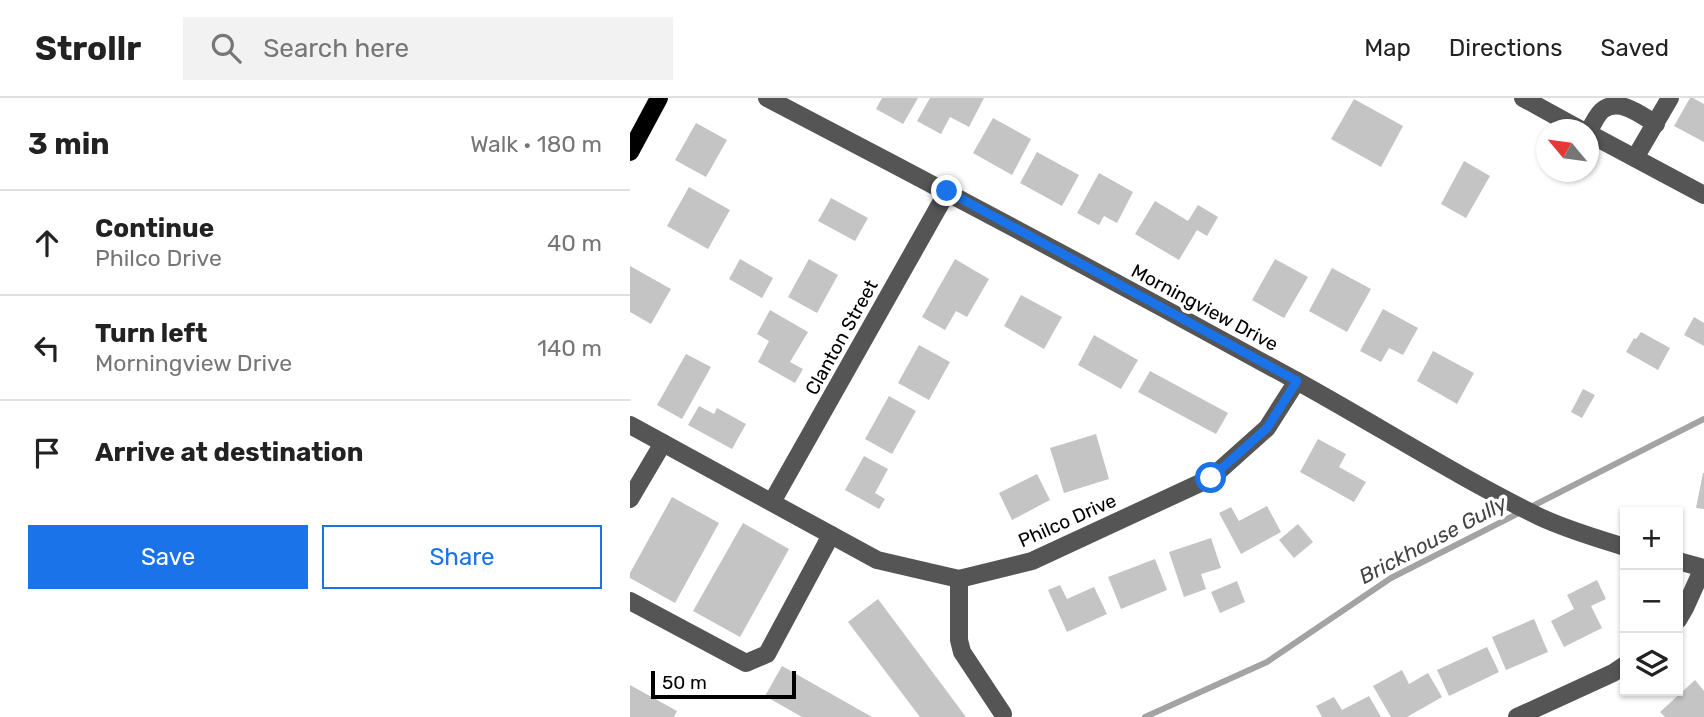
<!DOCTYPE html>
<html lang="en">
<head>
<meta charset="utf-8">
<style>
	:root { --surface:#fff; --page:#f2f2f2; --text:#222; --muted:#767676; --line:#e0e0e0; --accent:#1a73e8 }
	body { margin:0; font-family:Rubik,sans-serif; background:var(--page); color:var(--text) }
	.controls { position:absolute; right:21px; bottom:21px; display:grid; overflow:hidden; border-radius:0px; box-shadow:0 2px 5px #0004 }
	.controls button { width:63px; height:63px; display:grid; place-items:center; padding:0; border:0; border-bottom:2px solid var(--line); background:var(--surface); color:var(--text); font:35px sans-serif }
	.compass { position:absolute; left:906px; top:21px; width:63px; height:63px; border-radius:50%; background:var(--surface); box-shadow:0 2px 5px #0004; rotate:299deg }
	.scale { position:absolute; left:21px; bottom:18px; width:145px; box-sizing:border-box; padding-left:7px; border:4px solid #000; border-top:0; font-size:19px; line-height:24px; white-space:nowrap; color:#000; -webkit-text-stroke:5px #fff; paint-order:stroke }
	.stop { position:absolute; width:21px; height:21px; margin:-16px; border:5px solid #1a73e8; border-radius:50%; background:#fff }
	.stop.end { background:#1a73e8; border-color:#fff; box-shadow:0 2px 7px #0008 }
	.list { margin:0; padding:0; list-style:none }
	h2 { display:flex; justify-content:space-between; align-items:center; height:91px; margin:0; padding:0 28px; font-size:30px }
	h2 small { font-size:23px; font-weight:400; color:var(--muted) }
	.list li { display:grid; grid-template-columns:46px 1fr auto; gap:21px; align-items:center; box-sizing:border-box; height:105px; padding:0 28px; border-top:2px solid var(--line) }
	.list b { display:block; font-size:26px; white-space:nowrap }
	.list p { margin:0; font-size:23px; white-space:nowrap; color:var(--muted) }
	.list em { font-size:23px; font-style:normal; color:var(--muted) }
	.actions { display:flex; gap:14px; padding:21px 28px }
	.actions a { flex:1; padding:16px 0; border:2px solid var(--accent); border-radius:0px; text-align:center; font-size:24px; color:var(--accent) }
	.actions .main { background:var(--accent); color:#fff }
	.icon { flex:none; width:38px; height:38px; fill:none; stroke:currentColor; stroke-width:2; stroke-linecap:round; stroke-linejoin:round }
	.map { position:relative; flex:none; width:1074px; height:619px; overflow:hidden }
	header { display:flex; align-items:center; gap:42px; box-sizing:border-box; height:98px; padding:0 35px; background:var(--surface); border-bottom:2px solid var(--line) }
	header strong { font-size:33px }
	nav { display:flex; gap:38px; margin-inline-start:auto; font-size:24px }
	.search { width:490px; height:63px; background:var(--page); display:flex; align-items:center; gap:18px; box-sizing:border-box; padding:0 24px; border-radius:0px; color:var(--muted); font-size:26px }
	main { display:flex }
	aside { flex:1; background:var(--surface) }
	.map>svg:first-child { display:block }
	.lines { fill:none; stroke-linecap:round; stroke-linejoin:round }
	.stream { stroke:#a3a3a3; stroke-width:6 }
	.building { fill:#c4c4c4 }
	.minor { stroke:#555; stroke-width:18 }
	.major { stroke:#000; stroke-width:18 }
	.route { stroke:#1a73e8; stroke-width:9 }
	.labels { text-anchor:middle; stroke-width:7; stroke-linejoin:round; paint-order:stroke }
	.street-label { font-size:19px; fill:#000; stroke:#fff }
	.water-label { font-size:21px; font-style:italic; fill:#444; stroke:#fff }
</style>
</head>
<body>
<header>
<strong>Strollr</strong>
<div class="search"><svg class="icon" aria-label="search" viewBox="0 0 24 24"><circle cx="10" cy="10" r="6"/><path d="M15 15l6 6"/></svg>Search here</div>
<nav><a>Map</a><a>Directions</a><a>Saved</a></nav>
</header>
<main>
<aside>
<h2>3 min<small>Walk · 180 m</small></h2>
<ul class="list">
<li><svg class="icon" aria-label="ahead" viewBox="0 0 24 24"><path d="M12 20V5M6 11l6-6 6 6"/></svg><div><b>Continue</b><p>Philco Drive</p></div><em>40 m</em></li>
<li><svg class="icon" aria-label="left" viewBox="0 0 24 24"><path d="M17 20v-9H6M10 6l-5 5 5 5"/></svg><div><b>Turn left</b><p>Morningview Drive</p></div><em>140 m</em></li>
<li><svg class="icon" aria-label="arrive" viewBox="0 0 24 24"><path d="M6 21V4h12l-3 4 3 4H6"/></svg><div><b>Arrive at destination</b></div></li>
</ul>
<div class="actions"><a class="main">Save</a><a>Share</a></div>
</aside>
<div class="map">
<svg width="1074" height="619" viewBox="0 0 1074 619">
	<rect width="100%" height="100%" fill="#fff"/>
	<g class="lines">
		<!-- stream -->
		<polyline class="stream" points="515,619 637,564 761,480 1074,321"/>
	</g>
	<!-- building -->
	<g class="building">
		<polygon points="252,0 288,0 273,26 246,11"/>
		<polygon points="300,0 354,0 339,29 320,19 311,36 287,23"/>
		<polygon points="1060,0 1063,0 1074,6 1074,44 1044,28"/>
		<polygon points="724,1 773,28 751,69 701,41"/>
		<polygon points="363,20 401,41 382,77 343,55"/>
		<polygon points="66,25 97,42 76,79 45,62"/>
		<polygon points="407,54 449,77 432,108 390,85"/>
		<polygon points="834,63 860,78 836,120 811,106"/>
		<polygon points="469,75 503,94 487,125 474,118 469,127 447,115"/>
		<polygon points="59,89 100,112 78,151 37,128"/>
		<polygon points="201,100 238,120 225,143 188,123"/>
		<polygon points="525,103 558,123 568,107 588,119 577,138 567,132 549,162 505,136"/>
		<polygon points="110,161 143,180 132,200 99,181"/>
		<polygon points="179,161 208,177 187,215 158,199"/>
		<polygon points="325,161 359,181 337,219 326,213 315,232 292,219"/>
		<polygon points="645,161 678,179 654,220 622,202"/>
		<polygon points="0,168 41,191 21,226 0,214"/>
		<polygon points="702,170 741,191 717,234 679,213"/>
		<polygon points="391,197 432,219 414,251 374,228"/>
		<polygon points="753,211 788,230 773,257 759,250 751,264 730,253"/>
		<polygon points="140,212 178,234 160,264 173,271 165,285 128,264 139,243 127,236"/>
		<polygon points="1064,219 1074,225 1074,248 1054,237"/>
		<polygon points="1011,234 1040,250 1028,272 996,254 1004,240 1006,241"/>
		<polygon points="464,237 508,262 491,291 448,267"/>
		<polygon points="289,247 320,264 299,302 268,285"/>
		<polygon points="803,253 844,275 827,306 787,283"/>
		<polygon points="56,256 81,269 52,321 27,307"/>
		<polygon points="520,273 598,315 586,336 508,294"/>
		<polygon points="953,291 965,297 952,320 941,314"/>
		<polygon points="259,298 286,313 262,356 235,341"/>
		<polygon points="69,308 84,316 87,310 116,326 102,351 58,327"/>
		<polygon points="466,336 479,381 434,395 420,350"/>
		<polygon points="688,341 716,356 709,369 736,384 724,404 670,374"/>
		<polygon points="234,358 258,371 245,395 255,401 249,411 215,392"/>
		<polygon points="1073,375 1074,375 1074,411 1066,410"/>
		<polygon points="407,376 420,402 382,422 369,395"/>
		<polygon points="42,399 89,425 45,505 0,480 0,475"/>
		<polygon points="637,408 651,434 611,456 589,415 601,409 609,423"/>
		<polygon points="113,425 159,451 110,539 63,513"/>
		<polygon points="668,426 683,444 664,460 649,442"/>
		<polygon points="581,440 591,470 571,476 576,491 554,499 539,454"/>
		<polygon points="525,461 537,492 491,511 478,479"/>
		<polygon points="967,482 976,501 961,508 972,530 934,549 921,523 944,511 937,497"/>
		<polygon points="607,483 615,504 590,515 581,494"/>
		<polygon points="430,487 437,501 464,489 477,516 437,534 418,492"/>
		<polygon points="248,501 336,619 290,619 218,524"/>
		<polygon points="904,521 918,554 876,572 862,539"/>
		<polygon points="857,549 869,574 819,598 807,572"/>
		<polygon points="152,568 242,619 172,619 135,598"/>
		<polygon points="772,572 779,586 798,575 812,599 777,619 761,619 743,588"/>
		<polygon points="1065,582 1074,593 1074,619 1035,619 1030,614"/>
		<polygon points="0,587 47,613 44,619 0,619"/>
		<polygon points="739,598 751,619 692,619 686,608 704,599 712,612"/>
	</g>
	<g class="lines">
		<!-- minor -->
		<g class="minor">
			<path d="M137,0C314,92 490,186 665,282C747,327 826,378 910,419C938,432 966,440 995,449"/>
			<polyline points="893,0 951,32"/>
			<path d="M958,34C963,27 967,15 974,11C991,0 1012,18 1026,26"/>
			<polyline points="958,35 1074,97"/>
			<polyline points="1005,60 1040,0"/>
			<polyline points="0,327 247,462 329,481 402,463 581,380 637,330 667,283"/>
			<polyline points="0,401 33,345"/>
			<polyline points="142,404 317,94"/>
			<polyline points="1048,463 1074,470"/>
			<polyline points="329,481 329,542 332,554 373,616"/>
			<polyline points="0,503 116,565 137,556 201,437"/>
			<polyline points="1048,522 1055,510 1073,470"/>
			<polyline points="887,619 983,575 995,567"/>
		</g>
		<!-- major -->
		<polyline class="major" points="0,54 29,0"/>
	</g>
	<g class="lines">
		<!-- route -->
		<polyline class="route" points="317,93 667,283 637,330 581,380"/>
	</g>
	<g class="labels">
		<!-- street labels -->
		<g class="street-label">
			<text transform="translate(575 209) rotate(28)" y="7">Morningview Drive</text>
			<text transform="translate(211 239) rotate(-61)" y="7">Clanton Street</text>
			<text transform="translate(437 422) rotate(-24)" y="7">Philco Drive</text>
		</g>
		<!-- water labels -->
		<g class="water-label">
			<text transform="translate(803 442) rotate(-28)" y="7">Brickhouse Gully</text>
		</g>
	</g>
</svg>
<div class="controls">
<button>+</button>
<button>−</button>
<button><svg class="icon" aria-label="layers" viewBox="0 0 24 24"><path d="M12 4l9 5-9 5-9-5zM3 14l9 5 9-5"/></svg></button>
</div>
<svg class="compass" viewBox="-18 -18 36 36"><path d="M0-13l5 13h-10z" fill="#e53935"/><path d="M0 13l5-13h-10z" fill="#767676"/></svg>
<div class="scale">50 m</div>
<div class="stop" style="left:581px;top:380px"></div>
<div class="stop end" style="left:317px;top:93px"></div>
</div>
</main>
</body>
</html>
